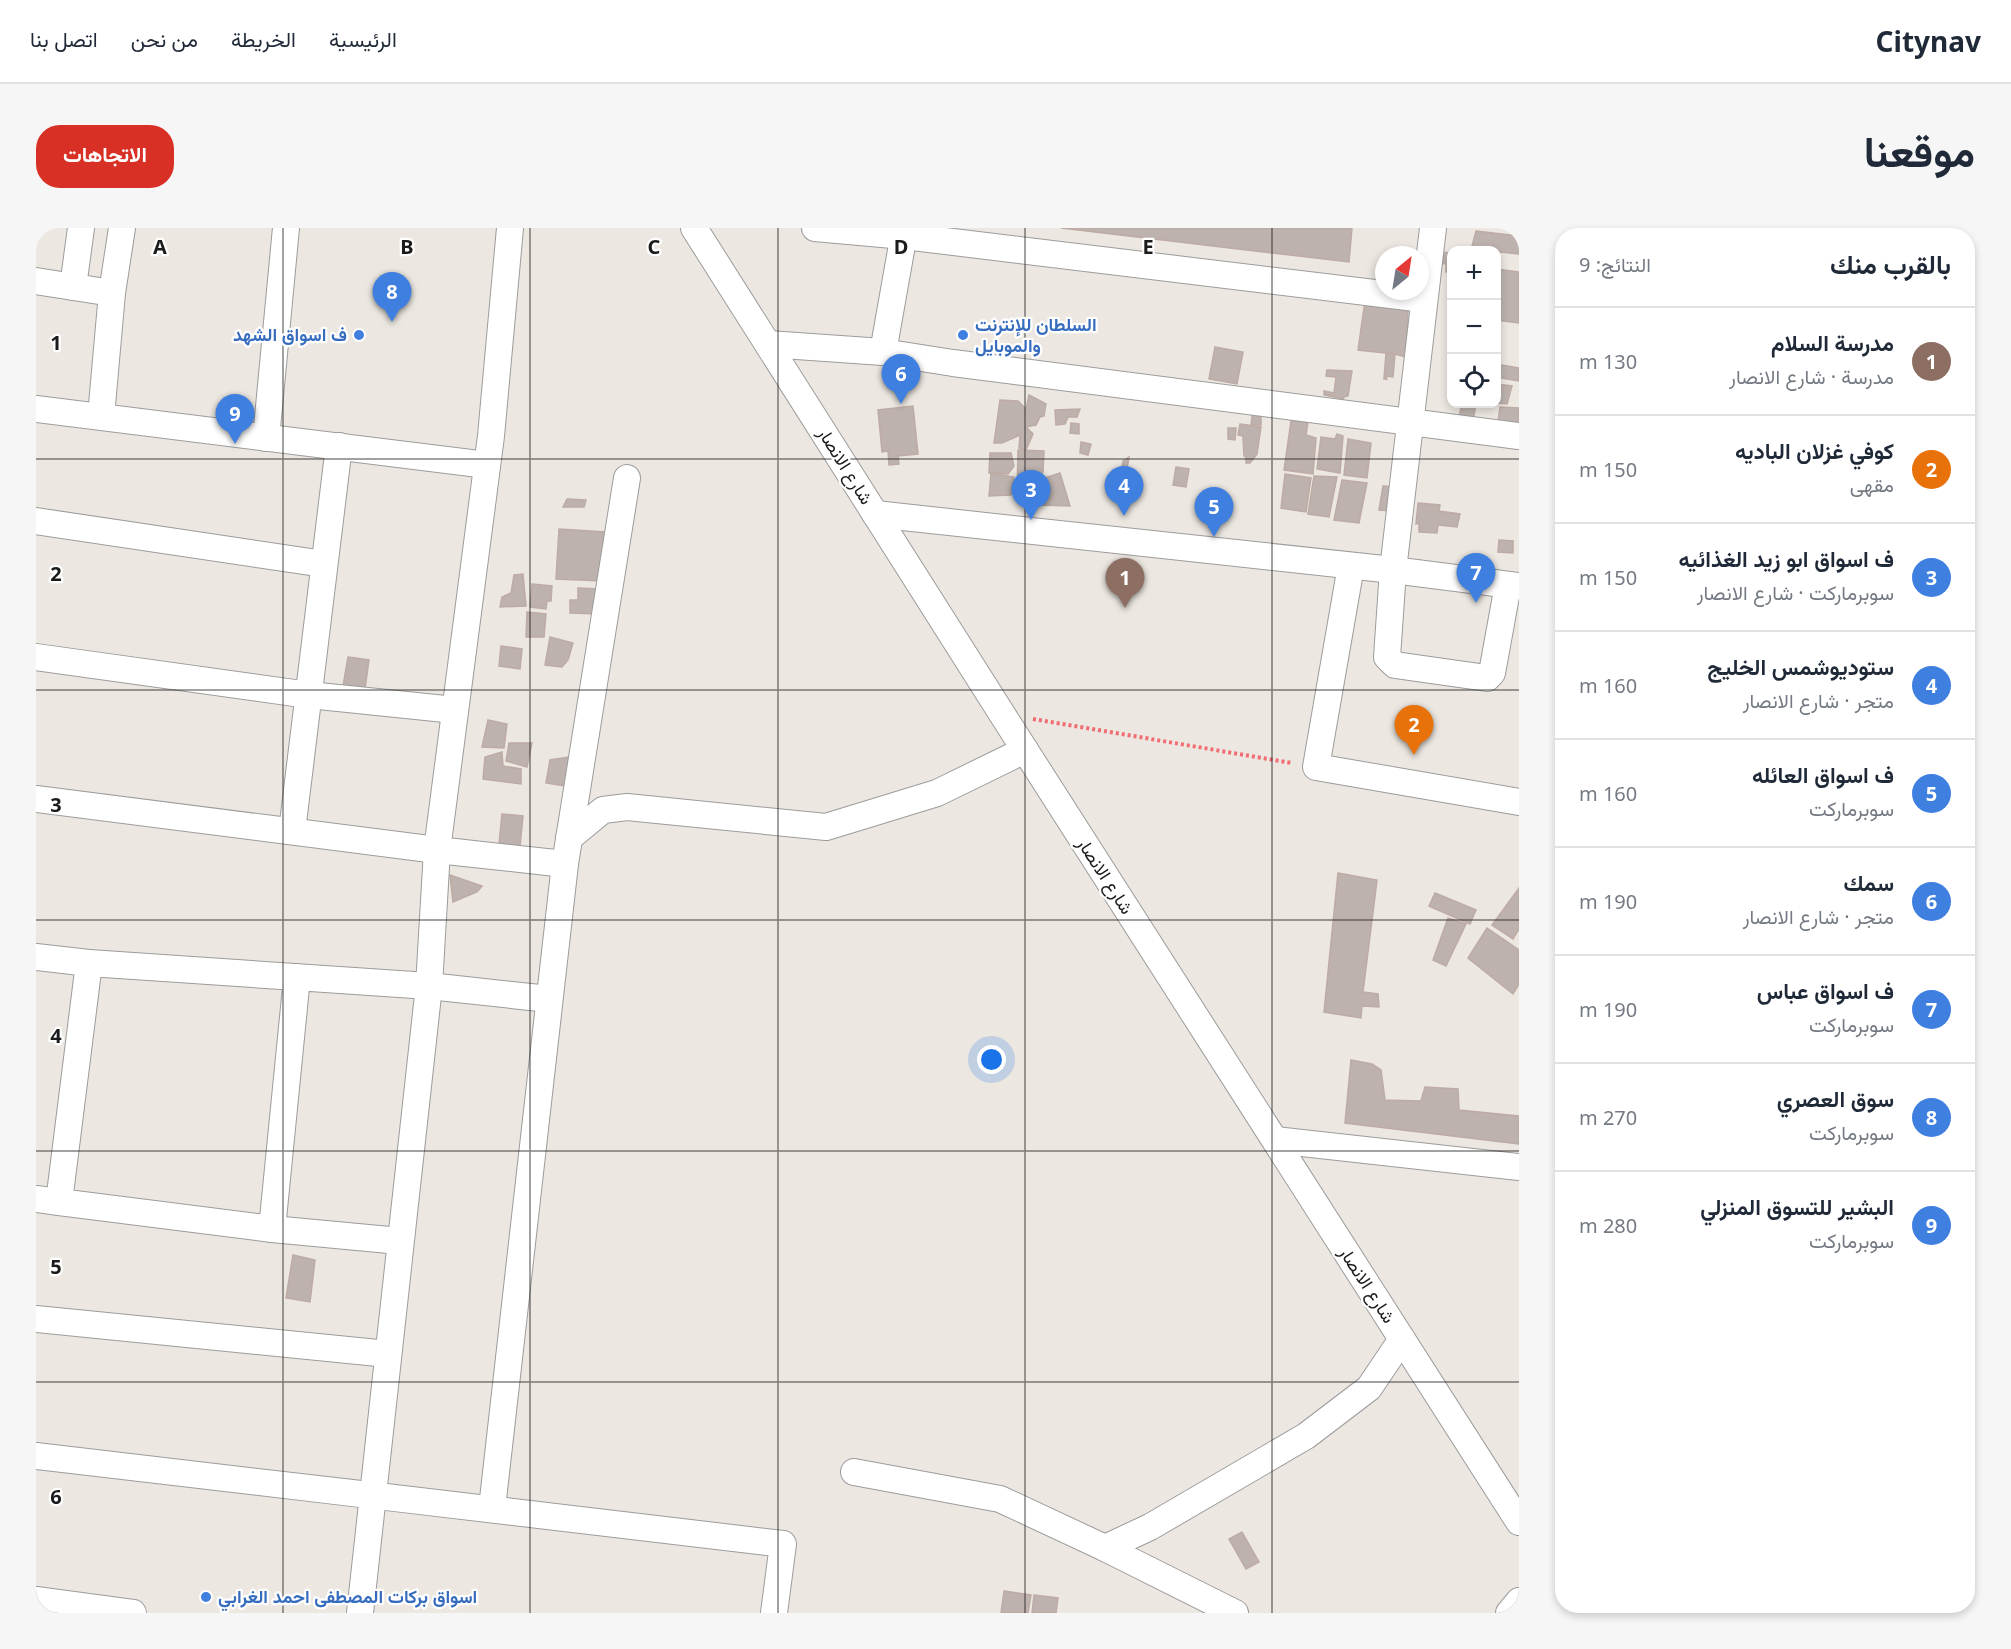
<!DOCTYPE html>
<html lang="ar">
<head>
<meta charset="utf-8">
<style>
	:root { --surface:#fff; --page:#f6f6f7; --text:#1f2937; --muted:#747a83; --line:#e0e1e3; --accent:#d93025 }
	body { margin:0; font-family:"Noto Sans",Vazirmatn,sans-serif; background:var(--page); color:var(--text); direction:rtl }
	.controls { position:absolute; right:18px; top:18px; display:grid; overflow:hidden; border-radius:12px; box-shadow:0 3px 9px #0003 }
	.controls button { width:54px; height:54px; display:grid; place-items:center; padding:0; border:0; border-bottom:2px solid var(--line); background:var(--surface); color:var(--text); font:30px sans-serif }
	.compass { position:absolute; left:1339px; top:18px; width:54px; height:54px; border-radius:50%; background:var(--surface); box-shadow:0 3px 9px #0003; rotate:30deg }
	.you { position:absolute; left:956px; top:832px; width:21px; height:21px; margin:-15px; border:4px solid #fff; border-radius:50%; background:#1a73e8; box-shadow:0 0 0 9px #1a73e833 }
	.badge { display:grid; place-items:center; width:39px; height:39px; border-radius:50%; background:var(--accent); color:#fff; font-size:20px; font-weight:700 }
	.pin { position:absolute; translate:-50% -50px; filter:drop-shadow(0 2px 3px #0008) }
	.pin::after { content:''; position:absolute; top:32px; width:21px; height:18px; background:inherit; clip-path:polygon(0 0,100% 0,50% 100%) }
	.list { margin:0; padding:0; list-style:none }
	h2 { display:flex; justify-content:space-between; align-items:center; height:78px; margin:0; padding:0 24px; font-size:26px }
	h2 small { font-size:20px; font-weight:400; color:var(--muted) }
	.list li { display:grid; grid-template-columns:39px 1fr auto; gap:18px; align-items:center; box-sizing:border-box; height:108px; padding:0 24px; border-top:2px solid var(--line) }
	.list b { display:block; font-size:22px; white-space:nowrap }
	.list p { margin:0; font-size:20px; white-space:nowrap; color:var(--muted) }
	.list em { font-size:20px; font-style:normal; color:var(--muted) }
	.icon { flex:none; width:33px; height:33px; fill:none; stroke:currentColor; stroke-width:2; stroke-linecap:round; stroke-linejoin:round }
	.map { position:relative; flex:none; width:1483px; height:1385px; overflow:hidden; direction:ltr; border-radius:24px }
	header { display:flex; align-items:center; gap:36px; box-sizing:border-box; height:84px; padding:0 30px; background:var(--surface); border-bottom:2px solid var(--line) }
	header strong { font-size:28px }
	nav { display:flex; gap:33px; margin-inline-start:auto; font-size:21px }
	.intro { display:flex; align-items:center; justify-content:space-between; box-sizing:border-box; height:144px; padding:0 36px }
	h1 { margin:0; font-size:42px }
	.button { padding:15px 27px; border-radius:24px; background:var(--accent); color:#fff; font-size:21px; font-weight:700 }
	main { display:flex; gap:36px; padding:0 36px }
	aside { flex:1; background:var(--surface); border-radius:24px; box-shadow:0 3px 9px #0003 }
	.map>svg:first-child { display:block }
	.building { fill:#bdb2ae; stroke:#bdaba4; stroke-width:1.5 }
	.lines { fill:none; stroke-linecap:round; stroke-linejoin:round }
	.minor-casing { stroke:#9c9c9c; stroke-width:28 }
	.path { stroke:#f26c73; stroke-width:4; stroke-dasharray:3 3; stroke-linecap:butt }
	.minor { stroke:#fff; stroke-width:26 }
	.grid { fill:none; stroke:#1b1b1b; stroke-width:1.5; stroke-opacity:0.55 }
	.shop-dot { fill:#3f7fe0; stroke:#fff; stroke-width:2 }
	.labels { text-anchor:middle; stroke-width:4.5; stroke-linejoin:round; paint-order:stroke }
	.shop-label { font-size:18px; font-weight:bold; fill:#366cbe; stroke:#fff; text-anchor:start }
	.street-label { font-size:18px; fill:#1b1b1b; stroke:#fff }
	.grid-label { font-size:20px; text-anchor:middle; font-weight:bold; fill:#1b1b1b; stroke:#fff; stroke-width:4.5; stroke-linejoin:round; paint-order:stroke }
</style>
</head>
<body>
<header>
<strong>Citynav</strong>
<nav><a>الرئيسية</a><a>الخريطة</a><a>من نحن</a><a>اتصل بنا</a></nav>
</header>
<div class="intro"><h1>موقعنا</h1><a class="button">الاتجاهات</a></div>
<main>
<aside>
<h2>بالقرب منك<small>النتائج: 9</small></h2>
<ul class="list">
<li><span class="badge" style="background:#8d6e63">1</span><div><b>مدرسة السلام</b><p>مدرسة · شارع الانصار</p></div><em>130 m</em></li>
<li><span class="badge" style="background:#e8710a">2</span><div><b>كوفي غزلان الباديه</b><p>مقهى</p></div><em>150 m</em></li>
<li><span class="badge" style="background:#3f7fe0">3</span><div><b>ف اسواق ابو زيد الغذائيه</b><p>سوبرماركت · شارع الانصار</p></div><em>150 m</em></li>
<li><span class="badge" style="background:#3f7fe0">4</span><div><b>ستوديوشمس الخليج</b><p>متجر · شارع الانصار</p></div><em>160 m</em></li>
<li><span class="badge" style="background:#3f7fe0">5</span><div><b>ف اسواق العائله</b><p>سوبرماركت</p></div><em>160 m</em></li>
<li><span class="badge" style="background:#3f7fe0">6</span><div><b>سمك</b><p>متجر · شارع الانصار</p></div><em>190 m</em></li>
<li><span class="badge" style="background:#3f7fe0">7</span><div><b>ف اسواق عباس</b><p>سوبرماركت</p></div><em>190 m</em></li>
<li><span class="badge" style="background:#3f7fe0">8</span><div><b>سوق العصري</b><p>سوبرماركت</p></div><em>270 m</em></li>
<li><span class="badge" style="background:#3f7fe0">9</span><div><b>البشير للتسوق المنزلي</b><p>سوبرماركت</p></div><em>280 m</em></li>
</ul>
</aside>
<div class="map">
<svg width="1483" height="1385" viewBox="0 0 1483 1385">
	<rect width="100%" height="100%" fill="#ece7e1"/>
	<!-- building -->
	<g class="building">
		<polygon points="1025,0 1316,0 1313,34"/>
		<polygon points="1440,3 1483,8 1483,26 1464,24 1460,34 1460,22 1435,22"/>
		<polygon points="1404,24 1416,25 1416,44 1410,44 1410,36 1404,35"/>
		<polygon points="1460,41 1483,44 1483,95 1460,92"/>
		<polygon points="1329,73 1372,82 1370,129 1359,126 1322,122"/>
		<polygon points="1179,119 1207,124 1201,156 1173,151"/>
		<polygon points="1350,125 1359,126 1357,149 1350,148 1351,151 1348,151"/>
		<polygon points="1460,136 1483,140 1483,153 1460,149"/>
		<polygon points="1291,142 1316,143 1312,168 1308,169 1307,171 1288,167 1288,163 1298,165 1300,149 1290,148"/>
		<polygon points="1460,156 1476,158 1471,176 1460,175"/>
		<polygon points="993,167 1010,176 1008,188 1004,189 1000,197 990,199 997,206 990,222 983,220 984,207 966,215 958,215 964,172 982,173 990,181"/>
		<polygon points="1426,176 1440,176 1437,192 1423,189"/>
		<polygon points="877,178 882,226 862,228 863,236 853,237 852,223 846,224 842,182"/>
		<polygon points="1464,179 1483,180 1483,202 1461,200"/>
		<polygon points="1044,181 1041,189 1032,189 1029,196 1020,197 1019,182"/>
		<polygon points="1217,182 1225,183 1225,197 1215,197"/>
		<polygon points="1255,193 1272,194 1270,207 1280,210 1277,246 1248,242"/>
		<polygon points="1035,195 1043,196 1043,206 1034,205"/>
		<polygon points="1204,196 1225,199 1221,226 1214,235 1210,235 1210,229 1208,228 1207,208 1202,207"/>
		<polygon points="1192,200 1200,200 1199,212 1192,211"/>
		<polygon points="1301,206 1307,208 1304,245 1281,241 1285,209 1299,211"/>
		<polygon points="1312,211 1335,215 1331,250 1308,247"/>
		<polygon points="1045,214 1055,216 1052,227 1044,225"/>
		<polygon points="982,222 1008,223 1007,244 1002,248 996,264 995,276 990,276 991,260 983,260 982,270 981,270"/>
		<polygon points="954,225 975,225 978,238 972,246 953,245"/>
		<polygon points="1093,229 1088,258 1079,257 1080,248 1085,248 1087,233"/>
		<polygon points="1140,239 1153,241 1150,259 1137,257"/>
		<polygon points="955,245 978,249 975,267 953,268"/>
		<polygon points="1024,245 1034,278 1001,277 1000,257 1009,250"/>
		<polygon points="1249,246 1275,250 1270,284 1245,280"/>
		<polygon points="1278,248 1301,249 1293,289 1272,286"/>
		<polygon points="1306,252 1331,255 1323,295 1298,292"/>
		<polygon points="1347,258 1358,259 1356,283 1343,282"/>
		<polygon points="531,271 550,272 548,279 527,279"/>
		<polygon points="1382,275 1404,277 1403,283 1424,286 1421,299 1402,297 1401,305 1383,304 1383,295 1380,296"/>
		<polygon points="523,301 569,304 566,353 520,351"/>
		<polygon points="1463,312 1477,313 1477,325 1462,324"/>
		<polygon points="487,346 490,378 464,379 466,369 475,365 478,347"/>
		<polygon points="496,356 516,358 515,373 511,373 510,381 494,379"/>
		<polygon points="542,360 564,361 563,386 534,385 534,372 542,372"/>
		<polygon points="491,384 510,386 508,409 490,409"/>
		<polygon points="514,409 537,415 532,432 526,439 509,437"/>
		<polygon points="465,418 486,421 484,441 463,438"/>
		<polygon points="312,429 333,432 329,461 307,458"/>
		<polygon points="452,492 471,496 468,520 446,519"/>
		<polygon points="473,515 496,515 491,539 470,533"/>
		<polygon points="466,524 467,538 485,541 485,556 447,551 449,529"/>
		<polygon points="540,528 535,559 510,555 514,532"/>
		<polygon points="466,586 487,588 484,618 463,616"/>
		<polygon points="1302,645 1341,652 1327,764 1342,766 1343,779 1326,778 1325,790 1288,784"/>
		<polygon points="414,647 446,658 441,664 417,674"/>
		<polygon points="1483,660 1483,701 1477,711 1456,697"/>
		<polygon points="1399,665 1440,682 1434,696 1393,678"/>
		<polygon points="1412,690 1430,696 1410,738 1397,732"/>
		<polygon points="1451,700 1483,722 1483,756 1477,766 1432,730"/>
		<polygon points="1315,832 1336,836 1345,842 1349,872 1385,873 1389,859 1422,861 1423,882 1483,888 1483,916 1309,895"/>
		<polygon points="257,1027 279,1032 274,1074 250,1070"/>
		<polygon points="1206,1304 1223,1334 1210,1341 1193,1311"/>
		<polygon points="968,1363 995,1367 992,1385 965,1385"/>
		<polygon points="998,1367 1022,1370 1020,1385 996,1385"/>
	</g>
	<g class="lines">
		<!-- minor casing -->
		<g class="minor-casing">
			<g id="minor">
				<polyline points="658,0 966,486 1483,1294"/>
				<polyline points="779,0 868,8 1388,71"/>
				<polyline points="1397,0 1357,342 1351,429 1359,437 1451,450 1456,445 1472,357"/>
				<polyline points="0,53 76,65"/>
				<polyline points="37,59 45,0"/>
				<polyline points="732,116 847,124 917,135 1483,208"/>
				<polyline points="847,124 869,0"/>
				<polyline points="0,181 451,237"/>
				<polyline points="65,188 76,65 86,0"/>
				<polyline points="230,210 250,0"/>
				<polyline points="839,286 1357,342 1483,358"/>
				<polyline points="0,293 288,336"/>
				<polyline points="1315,338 1280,539 1483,574"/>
				<polyline points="0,429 273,467 419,482"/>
				<polyline points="0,571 401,622 529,636"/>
				<polyline points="256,603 303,218"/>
				<polyline points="533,610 567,582 591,579 790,599 901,565 989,522"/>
				<polyline points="0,729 53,735"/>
				<polyline points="261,749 236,1001 23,974 53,735 393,758 513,771"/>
				<polyline points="1239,912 1483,939"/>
				<polyline points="0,971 23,974"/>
				<polyline points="236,1001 364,1013"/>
				<polyline points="0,1091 352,1126"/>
				<path d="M0,1228C249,1258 498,1285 747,1316L738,1385"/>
				<polyline points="818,1244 964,1271 1069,1320 1114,1299 1270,1208 1333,1160 1366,1111"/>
				<polyline points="456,1280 529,636 591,250"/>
				<polyline points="1069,1320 1199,1385"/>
				<polyline points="0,1372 97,1385"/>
				<polyline points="324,1385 393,758 401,622 455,208 474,0"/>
				<polyline points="1473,1385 1483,1373"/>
			</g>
		</g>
		<!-- path -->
		<polyline class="path" points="997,491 1256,535"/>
		<!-- minor -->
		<use href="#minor" class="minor"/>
	</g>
	<!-- grid -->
	<path class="grid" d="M247,0V1385M494,0V1385M742,0V1385M989,0V1385M1236,0V1385M0,231H1483M0,462H1483M0,692H1483M0,923H1483M0,1154H1483"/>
	<!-- markers -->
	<g class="shop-dot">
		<circle cx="323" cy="107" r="6"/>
		<circle cx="927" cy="107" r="6"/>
		<circle cx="170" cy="1369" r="6"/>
	</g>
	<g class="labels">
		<!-- shop labels -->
		<g class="shop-label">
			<text x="939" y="103">السلطان للإنترنت<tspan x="939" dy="21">والموبايل</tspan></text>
			<text x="311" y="113" text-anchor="end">ف اسواق الشهد</text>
			<text x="182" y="1375">اسواق بركات المصطفى احمد الغرابي</text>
		</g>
		<!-- street labels -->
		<g class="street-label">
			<text transform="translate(809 238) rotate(58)" y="6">شارع الانصار</text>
			<text transform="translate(1069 648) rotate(57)" y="6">شارع الانصار</text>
			<text transform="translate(1331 1057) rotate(57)" y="6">شارع الانصار</text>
		</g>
	</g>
	<g class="grid-label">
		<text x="124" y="26">A</text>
		<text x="371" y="26">B</text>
		<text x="618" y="26">C</text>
		<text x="865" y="26">D</text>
		<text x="1112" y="26">E</text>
		<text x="20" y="122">1</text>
		<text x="20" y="353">2</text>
		<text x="20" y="584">3</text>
		<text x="20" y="815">4</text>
		<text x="20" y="1046">5</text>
		<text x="20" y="1276">6</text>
	</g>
</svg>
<div class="controls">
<button>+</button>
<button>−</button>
<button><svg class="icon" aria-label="locate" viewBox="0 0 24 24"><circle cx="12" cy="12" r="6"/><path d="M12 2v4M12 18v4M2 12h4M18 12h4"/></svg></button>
</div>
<svg class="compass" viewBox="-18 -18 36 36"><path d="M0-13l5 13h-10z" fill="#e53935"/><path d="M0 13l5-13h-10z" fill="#747a83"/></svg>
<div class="you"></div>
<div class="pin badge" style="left:1089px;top:380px;background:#8d6e63">1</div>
<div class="pin badge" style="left:1378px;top:527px;background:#e8710a">2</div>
<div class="pin badge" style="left:995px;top:292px;background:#3f7fe0">3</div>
<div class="pin badge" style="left:1088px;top:288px;background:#3f7fe0">4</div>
<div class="pin badge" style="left:1178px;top:309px;background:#3f7fe0">5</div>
<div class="pin badge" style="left:865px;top:176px;background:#3f7fe0">6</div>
<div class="pin badge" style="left:1440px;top:375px;background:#3f7fe0">7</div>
<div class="pin badge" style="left:356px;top:94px;background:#3f7fe0">8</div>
<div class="pin badge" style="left:199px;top:216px;background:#3f7fe0">9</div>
</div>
</main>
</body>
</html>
